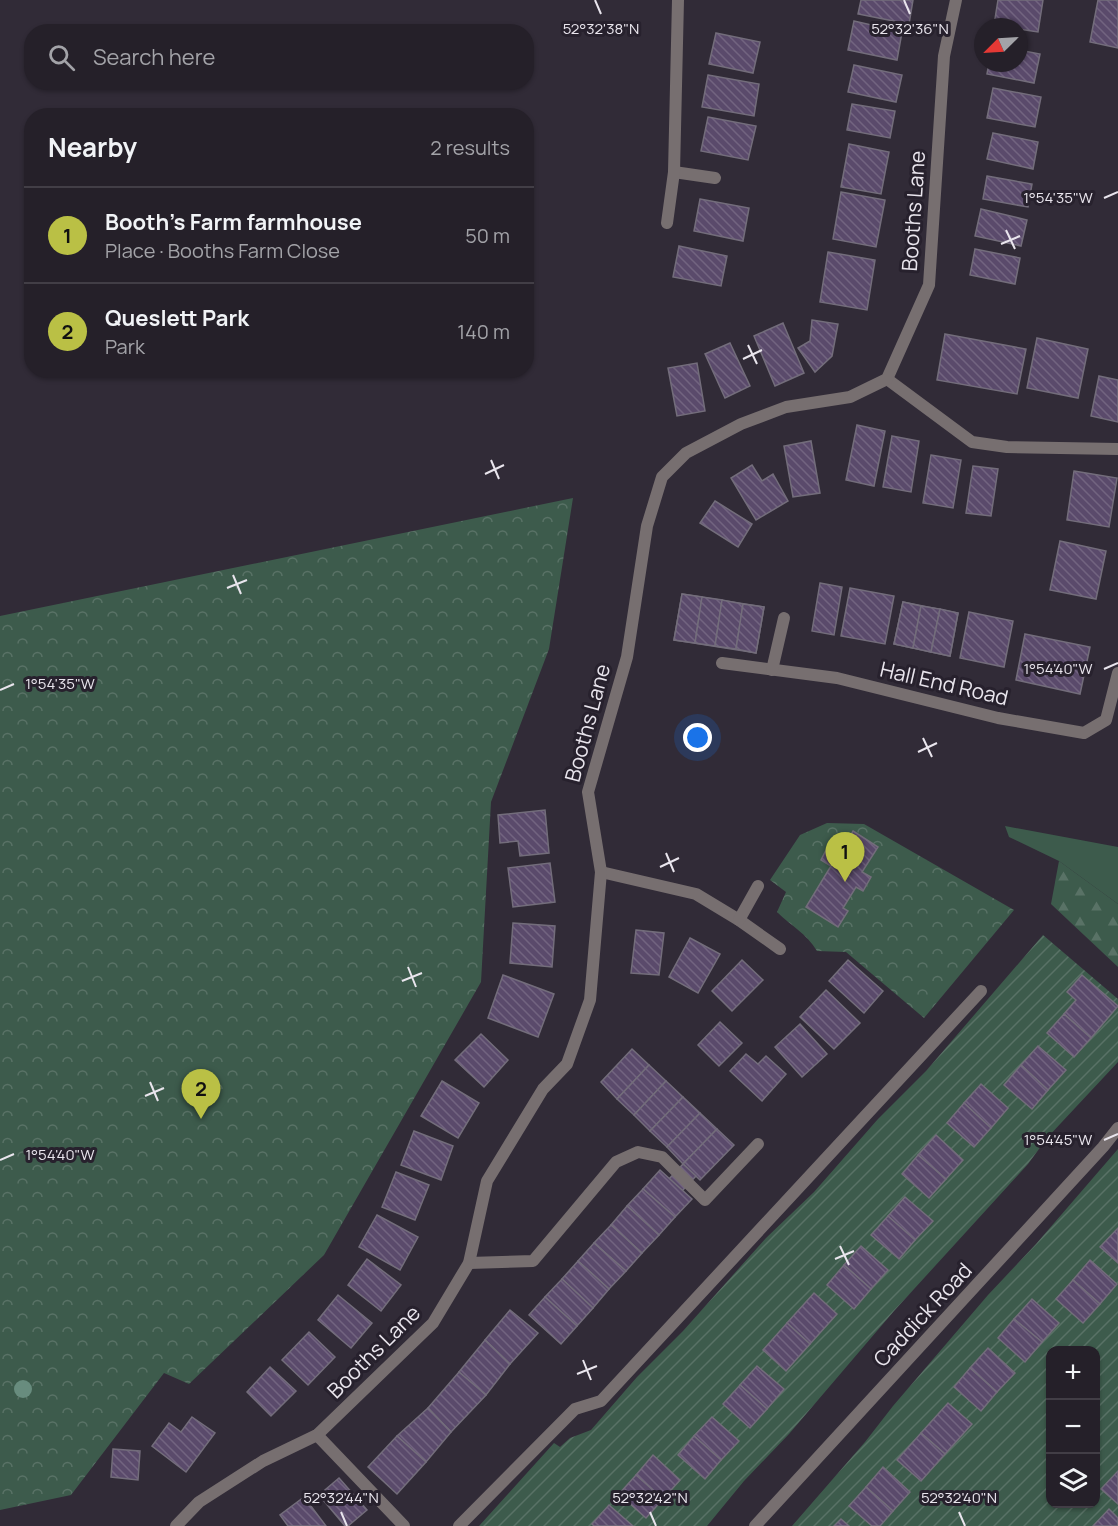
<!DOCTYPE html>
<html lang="en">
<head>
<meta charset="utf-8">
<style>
	:root { --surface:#252029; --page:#2d2831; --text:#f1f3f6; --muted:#a3a3a8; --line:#423e46; --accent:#bac045 }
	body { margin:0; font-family:Manrope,sans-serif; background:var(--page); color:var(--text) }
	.controls { position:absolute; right:18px; bottom:18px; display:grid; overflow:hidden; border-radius:12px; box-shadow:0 2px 4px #0004 }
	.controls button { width:54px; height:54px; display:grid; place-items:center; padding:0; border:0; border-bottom:2px solid var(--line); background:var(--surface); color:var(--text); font:30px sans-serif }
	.compass { position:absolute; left:974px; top:18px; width:54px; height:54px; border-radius:50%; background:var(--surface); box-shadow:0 2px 4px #0004; rotate:246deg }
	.you { position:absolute; left:698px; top:738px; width:21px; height:21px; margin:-15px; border:4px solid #fff; border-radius:50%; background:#1a73e8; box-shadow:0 0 0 9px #1a73e833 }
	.badge { display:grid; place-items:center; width:39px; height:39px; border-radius:50%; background:var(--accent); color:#111; font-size:20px; font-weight:700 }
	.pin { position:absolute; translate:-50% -50px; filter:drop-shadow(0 2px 3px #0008) }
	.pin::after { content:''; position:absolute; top:32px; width:21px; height:18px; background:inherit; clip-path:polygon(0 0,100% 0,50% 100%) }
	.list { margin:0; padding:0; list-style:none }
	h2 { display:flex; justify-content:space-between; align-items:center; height:78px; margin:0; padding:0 24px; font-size:26px }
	h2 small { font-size:20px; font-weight:400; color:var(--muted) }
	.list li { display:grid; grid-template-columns:39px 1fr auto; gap:18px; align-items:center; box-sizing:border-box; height:96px; padding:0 24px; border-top:2px solid var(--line) }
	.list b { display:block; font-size:22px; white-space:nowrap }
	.list p { margin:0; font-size:20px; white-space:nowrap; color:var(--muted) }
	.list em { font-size:20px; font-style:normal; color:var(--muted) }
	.icon { flex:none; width:33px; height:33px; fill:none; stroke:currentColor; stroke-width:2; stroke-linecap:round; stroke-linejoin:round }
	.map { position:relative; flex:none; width:1118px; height:1526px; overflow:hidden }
	.search { position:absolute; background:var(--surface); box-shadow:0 2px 4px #0004; left:24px; top:24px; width:510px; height:66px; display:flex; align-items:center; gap:15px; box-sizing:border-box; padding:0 21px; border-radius:24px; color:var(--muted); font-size:22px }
	.panel { position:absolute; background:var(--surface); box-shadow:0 2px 4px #0004; left:24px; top:108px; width:510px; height:270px; border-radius:24px }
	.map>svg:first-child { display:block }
	.grass { fill:#3d5b4c }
	.forest { fill:url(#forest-firs) }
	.park { fill:url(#park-crowns) }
	.garden { fill:url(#garden-furrows); fill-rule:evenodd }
	.building { fill:url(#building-back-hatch); stroke:#736d7b; stroke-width:1.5 }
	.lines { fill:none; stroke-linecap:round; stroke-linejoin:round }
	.lane { stroke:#776f70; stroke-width:12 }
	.street { stroke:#776f70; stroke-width:12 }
	.tree { fill:#688c7e }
	.ticks { fill:none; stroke:#e9e5ed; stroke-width:2 }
	.labels { text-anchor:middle; stroke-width:6; stroke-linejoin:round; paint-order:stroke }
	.street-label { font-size:21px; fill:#e9e5ed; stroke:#27212d }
	.ticks-label { font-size:15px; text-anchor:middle; fill:#e9e5ed; stroke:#27212d; stroke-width:6; stroke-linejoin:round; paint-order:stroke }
</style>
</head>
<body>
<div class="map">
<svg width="1118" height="1526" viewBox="0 0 1118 1526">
	<defs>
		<pattern id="forest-firs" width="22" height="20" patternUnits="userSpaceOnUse" patternTransform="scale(1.5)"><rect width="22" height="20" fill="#3d5b4c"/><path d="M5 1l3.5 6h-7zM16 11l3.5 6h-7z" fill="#597266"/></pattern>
		<pattern id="park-crowns" width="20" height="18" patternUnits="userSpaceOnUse" patternTransform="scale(1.5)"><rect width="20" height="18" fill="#3d5b4c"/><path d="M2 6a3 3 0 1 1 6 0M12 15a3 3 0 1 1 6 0" fill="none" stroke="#597266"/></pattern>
		<pattern id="garden-furrows" width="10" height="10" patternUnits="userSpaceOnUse" patternTransform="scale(1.5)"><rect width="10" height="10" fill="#3d5b4c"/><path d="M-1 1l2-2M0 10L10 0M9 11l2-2" fill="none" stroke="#597266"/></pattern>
		<pattern id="building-back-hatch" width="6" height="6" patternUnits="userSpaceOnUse" patternTransform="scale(1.5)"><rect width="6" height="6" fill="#5a4a6b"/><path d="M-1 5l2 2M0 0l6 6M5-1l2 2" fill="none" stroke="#726480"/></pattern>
	</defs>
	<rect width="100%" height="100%" fill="#312b37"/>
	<!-- grass -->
	<polygon class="grass" points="1005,826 1118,847 1118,904 1059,861 1009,837"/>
	<!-- forest -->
	<polygon class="forest" points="1059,861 1118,904 1118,967 1051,904"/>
	<!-- park -->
	<g class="park">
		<polygon points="573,498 549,649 491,802 481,982 324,1255 189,1384 164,1373 71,1495 0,1510 0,616"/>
		<path d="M827,823L864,824L1014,910L924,1018L846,952L817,951C807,934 790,925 777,912L786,892L770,880L800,835Z"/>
	</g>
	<!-- garden -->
	<g class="garden">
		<polygon points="1043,935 1118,999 1118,1062 1047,1138 1028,1164 894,1311 789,1434 744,1481 707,1526 479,1526 554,1443 560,1447 570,1438 591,1430 637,1377 683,1331 766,1238 814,1192 878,1119 926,1071"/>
		<path d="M1118,1149V1526H792L865,1442L893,1406L988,1295L1036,1244ZM1050,1350H1096V1504H1050Z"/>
	</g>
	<!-- building -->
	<g class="building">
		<polygon points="861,0 913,0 909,24 858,14"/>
		<polygon points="998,0 1043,0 1038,32 1019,29 1019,27 994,25"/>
		<polygon points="1098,0 1118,0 1118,48 1090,42"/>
		<polygon points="854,21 902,32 897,60 848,50"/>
		<polygon points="716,33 760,42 753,73 709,64"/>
		<polygon points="1019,50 1040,54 1034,83 987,74 989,63 1019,63"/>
		<polygon points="854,65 902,75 896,102 848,92"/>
		<polygon points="708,75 759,84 754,116 702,107"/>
		<polygon points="993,88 1041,97 1035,127 987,118"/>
		<polygon points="852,104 895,111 890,138 847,130"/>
		<polygon points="708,117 756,126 748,160 701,151"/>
		<polygon points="993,133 1038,142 1033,169 987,159"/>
		<polygon points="849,144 889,152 881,194 841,187"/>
		<polygon points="987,176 1032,184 1028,207 983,199"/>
		<polygon points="841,192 885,200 876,247 833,239"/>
		<polygon points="700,199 749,208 743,241 694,231"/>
		<polygon points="981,209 1027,220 1021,246 975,236"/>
		<polygon points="679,246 727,256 721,286 673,277"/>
		<polygon points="975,249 1020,258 1015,284 970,275"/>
		<polygon points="828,252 875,260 867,310 820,302"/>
		<polygon points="812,320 838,324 832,356 815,372 798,348 810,341"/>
		<polygon points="783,323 804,373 775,386 754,336"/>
		<polygon points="945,334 1026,349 1017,394 937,380"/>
		<polygon points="1037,338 1088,349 1078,398 1027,388"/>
		<polygon points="730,343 750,386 725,398 705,354"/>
		<polygon points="697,363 705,411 677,416 668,368"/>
		<polygon points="1099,376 1118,380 1118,422 1091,416"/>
		<polygon points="857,425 885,431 874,486 846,480"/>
		<polygon points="892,436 919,441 911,492 883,487"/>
		<polygon points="811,441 820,493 793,497 784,446"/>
		<polygon points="931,455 961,460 953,508 923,503"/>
		<polygon points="752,465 762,481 773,474 788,501 756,520 731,478"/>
		<polygon points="973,466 998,469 991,516 966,513"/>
		<polygon points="1074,471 1117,478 1109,527 1067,520"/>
		<polygon points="715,501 752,524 738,547 700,523"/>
		<polygon points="1060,541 1106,551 1096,599 1050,590"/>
		<polygon points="820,583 842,587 834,635 812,631"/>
		<polygon points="850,588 894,596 885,644 841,636"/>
		<polygon points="682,594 764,607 756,653 674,640"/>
		<polygon points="682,594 702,597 695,643 674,640"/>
		<polygon points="702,597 722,600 715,646 695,643"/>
		<polygon points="722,600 743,604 736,649 715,646"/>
		<polygon points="903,602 958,613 950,656 894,644"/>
		<polygon points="903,602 921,606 913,648 894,644"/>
		<polygon points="743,604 764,607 756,653 736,649"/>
		<polygon points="921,606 940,609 931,652 913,648"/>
		<polygon points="940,609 958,613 950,656 931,652"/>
		<polygon points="969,612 1013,621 1004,667 960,658"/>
		<polygon points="1025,634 1090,647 1080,694 1016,680"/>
		<polygon points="545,810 549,853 520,856 518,841 500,843 498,815"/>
		<polygon points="853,831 878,847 862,872 871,877 863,891 856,887 843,908 848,911 838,927 806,907 831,866 821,860 826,850 838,857"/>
		<polygon points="550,863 555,902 513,907 508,868"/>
		<polygon points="513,923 555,926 552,967 510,963"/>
		<polygon points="636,930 664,933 659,975 631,973"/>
		<polygon points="690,938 720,954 698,993 669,977"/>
		<polygon points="742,960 763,980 732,1011 712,991"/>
		<polygon points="848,960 883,991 864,1013 829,981"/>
		<polygon points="503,975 554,994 538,1037 488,1018"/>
		<polygon points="1082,975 1118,1006 1091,1038 1064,1014 1076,1000 1067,992"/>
		<polygon points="826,990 860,1023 834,1049 800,1017"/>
		<polygon points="1064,1014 1091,1038 1074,1057 1047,1033"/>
		<polygon points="720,1022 742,1043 719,1066 698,1045"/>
		<polygon points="800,1024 827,1054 802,1077 775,1047"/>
		<polygon points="481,1034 508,1060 484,1087 455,1060"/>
		<polygon points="1038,1046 1066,1070 1048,1090 1021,1065"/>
		<polygon points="632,1049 649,1065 617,1099 601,1082"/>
		<polygon points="746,1054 758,1064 766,1056 786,1074 762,1101 730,1071"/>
		<polygon points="649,1065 666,1081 634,1115 617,1099"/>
		<polygon points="1021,1065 1048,1090 1032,1109 1004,1085"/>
		<polygon points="442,1081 479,1103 458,1138 421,1116"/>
		<polygon points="666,1081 683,1097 650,1131 634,1115"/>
		<polygon points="981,1084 1008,1108 991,1128 964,1103"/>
		<polygon points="683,1097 700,1113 667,1147 650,1131"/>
		<polygon points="964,1103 991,1128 974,1147 947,1123"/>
		<polygon points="700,1113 717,1129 683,1164 667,1147"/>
		<polygon points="717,1129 734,1145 700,1180 683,1164"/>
		<polygon points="414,1131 453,1146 441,1180 401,1165"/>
		<polygon points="936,1135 963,1160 946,1179 918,1155"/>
		<polygon points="918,1155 946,1179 929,1198 902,1174"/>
		<polygon points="683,1164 696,1176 682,1191 669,1179"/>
		<polygon points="660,1170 692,1199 675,1217 643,1189"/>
		<polygon points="396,1172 429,1185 415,1220 382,1207"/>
		<polygon points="643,1189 675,1217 659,1235 627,1206"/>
		<polygon points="905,1197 933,1221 915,1240 888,1216"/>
		<polygon points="627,1206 659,1235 642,1253 611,1225"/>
		<polygon points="377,1215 418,1237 400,1270 359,1247"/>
		<polygon points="888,1216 915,1240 899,1259 871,1235"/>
		<polygon points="611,1225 642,1253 626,1271 594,1243"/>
		<polygon points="1118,1228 1118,1263 1100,1247"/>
		<polygon points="594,1243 626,1271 609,1289 578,1261"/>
		<polygon points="861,1246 888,1270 871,1289 844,1265"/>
		<polygon points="367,1259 401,1285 381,1311 348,1285"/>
		<polygon points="1090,1260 1117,1284 1100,1304 1073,1280"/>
		<polygon points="578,1261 609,1289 593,1308 562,1279"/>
		<polygon points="844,1265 871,1289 854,1309 827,1285"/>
		<polygon points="562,1279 593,1308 577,1326 545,1297"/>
		<polygon points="1073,1280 1100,1304 1083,1323 1056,1299"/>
		<polygon points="814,1293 837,1314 810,1344 787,1323"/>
		<polygon points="338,1295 372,1323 351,1348 318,1320"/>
		<polygon points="545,1297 577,1326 561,1344 529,1315"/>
		<polygon points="1032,1299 1059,1323 1042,1342 1014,1319"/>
		<polygon points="510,1310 538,1333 510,1364 485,1340"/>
		<polygon points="1014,1319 1042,1342 1025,1362 998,1338"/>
		<polygon points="787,1323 810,1344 786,1371 763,1350"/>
		<polygon points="309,1332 335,1357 308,1385 282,1360"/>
		<polygon points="485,1340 510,1364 486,1395 459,1372"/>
		<polygon points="988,1348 1015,1373 997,1392 970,1368"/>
		<polygon points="757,1366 784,1389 767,1409 740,1385"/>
		<polygon points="270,1367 296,1391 271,1416 247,1392"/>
		<polygon points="970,1368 997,1392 981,1411 954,1387"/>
		<polygon points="459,1372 486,1395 451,1432 428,1408"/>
		<polygon points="740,1385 767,1409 750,1428 723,1404"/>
		<polygon points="948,1403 972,1424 945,1454 921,1433"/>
		<polygon points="428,1408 451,1432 426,1462 397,1436"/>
		<polygon points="192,1417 215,1433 186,1472 152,1446 169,1423 181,1432"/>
		<polygon points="712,1417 739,1441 721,1460 694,1436"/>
		<polygon points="921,1433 945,1454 921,1481 897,1460"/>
		<polygon points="397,1436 426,1462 397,1494 368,1467"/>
		<polygon points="694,1436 721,1460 705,1479 678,1455"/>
		<polygon points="113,1449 140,1451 138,1480 111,1477"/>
		<polygon points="653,1455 680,1480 663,1499 636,1475"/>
		<polygon points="883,1467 910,1492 893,1511 866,1487"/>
		<polygon points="1118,1471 1118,1504 1101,1489"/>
		<polygon points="636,1475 663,1499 646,1518 619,1494"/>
		<polygon points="339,1478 367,1510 348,1526 345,1526 319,1495"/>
		<polygon points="866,1487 893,1511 880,1526 872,1526 849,1506"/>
		<polygon points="304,1497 326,1526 288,1526 280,1515"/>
		<polygon points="609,1505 633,1526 594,1526 592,1524"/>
		<polygon points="1109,1509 1118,1518 1118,1526 1093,1526"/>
		<polygon points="841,1519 849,1526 834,1526"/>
	</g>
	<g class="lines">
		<!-- lane -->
		<g class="lane">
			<polyline points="469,1263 533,1261 616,1162 638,1152 662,1157 705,1200 758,1144"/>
			<polyline points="317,1435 404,1526"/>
			<polyline points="459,1526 575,1409 601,1401 981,991"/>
		</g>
		<!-- street -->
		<g class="street">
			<polyline points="674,172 715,178"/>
			<polyline points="667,223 674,172 678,0"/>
			<polyline points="887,379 972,442 1007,447 1118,449"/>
			<polyline points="722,663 837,678 998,718 1084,733 1106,720 1118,673"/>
			<polyline points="772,670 784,618"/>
			<polyline points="601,872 696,894 739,920 780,949"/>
			<polyline points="739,920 758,886"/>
			<polyline points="176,1526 199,1502 263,1461 317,1435 433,1323 469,1263 487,1181 543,1089 567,1064 590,1000 601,872 588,792 627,657 647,526 662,477 686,453 741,424 786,407 850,397 887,379 929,285 944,56 956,0"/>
			<polyline points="755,1526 1103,1147 1118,1128"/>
		</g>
	</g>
	<!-- trees -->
	<circle class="tree" cx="23" cy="1389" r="9"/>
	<!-- ticks -->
	<path class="ticks" d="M595,0L601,14M904,0L910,14M1104,198L1118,192M1006,230L1015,249M1001,244L1020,236M748,345L757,364M743,359L762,350M491,460L499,479M485,474L504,465M233,575L241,594M227,588L247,580M1104,669L1118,663M0,690L14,684M923,738L932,757M918,752L937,743M666,853L674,872M660,867L679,858M408,967L416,987M402,981L422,973M150,1082L158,1101M145,1096L164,1088M1104,1140L1118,1134M0,1160L14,1154M840,1246L849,1265M835,1259L854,1251M583,1360L591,1380M577,1374L597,1366M341,1512L347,1526M650,1512L656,1526M959,1512L965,1526"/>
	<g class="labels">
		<!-- street labels -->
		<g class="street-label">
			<text transform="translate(914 211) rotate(-86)" y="7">Booths Lane</text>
			<text transform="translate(944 684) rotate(13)" y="7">Hall End Road</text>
			<text transform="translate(588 723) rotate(-75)" y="7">Booths Lane</text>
			<text transform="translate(923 1315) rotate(-47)" y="7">Caddick Road</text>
			<text transform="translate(374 1352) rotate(-45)" y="7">Booths Lane</text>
		</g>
	</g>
	<g class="ticks-label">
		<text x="601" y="34">52°32'38"N</text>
		<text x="910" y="34">52°32'36"N</text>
		<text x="1058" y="203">1°54'35"W</text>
		<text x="1058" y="674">1°54'40"W</text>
		<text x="60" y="689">1°54'35"W</text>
		<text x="1058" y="1145">1°54'45"W</text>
		<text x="60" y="1160">1°54'40"W</text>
		<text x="341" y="1503">52°32'44"N</text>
		<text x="650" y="1503">52°32'42"N</text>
		<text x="959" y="1503">52°32'40"N</text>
	</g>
</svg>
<div class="controls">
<button>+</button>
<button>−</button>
<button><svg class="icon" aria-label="layers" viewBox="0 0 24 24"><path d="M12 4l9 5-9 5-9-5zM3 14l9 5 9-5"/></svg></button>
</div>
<svg class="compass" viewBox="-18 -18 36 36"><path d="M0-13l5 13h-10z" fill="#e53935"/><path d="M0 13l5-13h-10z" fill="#a3a3a8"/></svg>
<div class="you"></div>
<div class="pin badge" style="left:845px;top:882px">1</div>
<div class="pin badge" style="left:201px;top:1119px">2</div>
<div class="search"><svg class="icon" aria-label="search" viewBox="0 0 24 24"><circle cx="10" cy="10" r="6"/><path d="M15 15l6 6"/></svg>Search here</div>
<section class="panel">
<h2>Nearby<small>2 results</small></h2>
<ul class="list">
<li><span class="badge">1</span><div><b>Booth's Farm farmhouse</b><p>Place · Booths Farm Close</p></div><em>50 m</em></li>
<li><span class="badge">2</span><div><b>Queslett Park</b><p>Park</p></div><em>140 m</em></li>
</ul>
</section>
</div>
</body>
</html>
